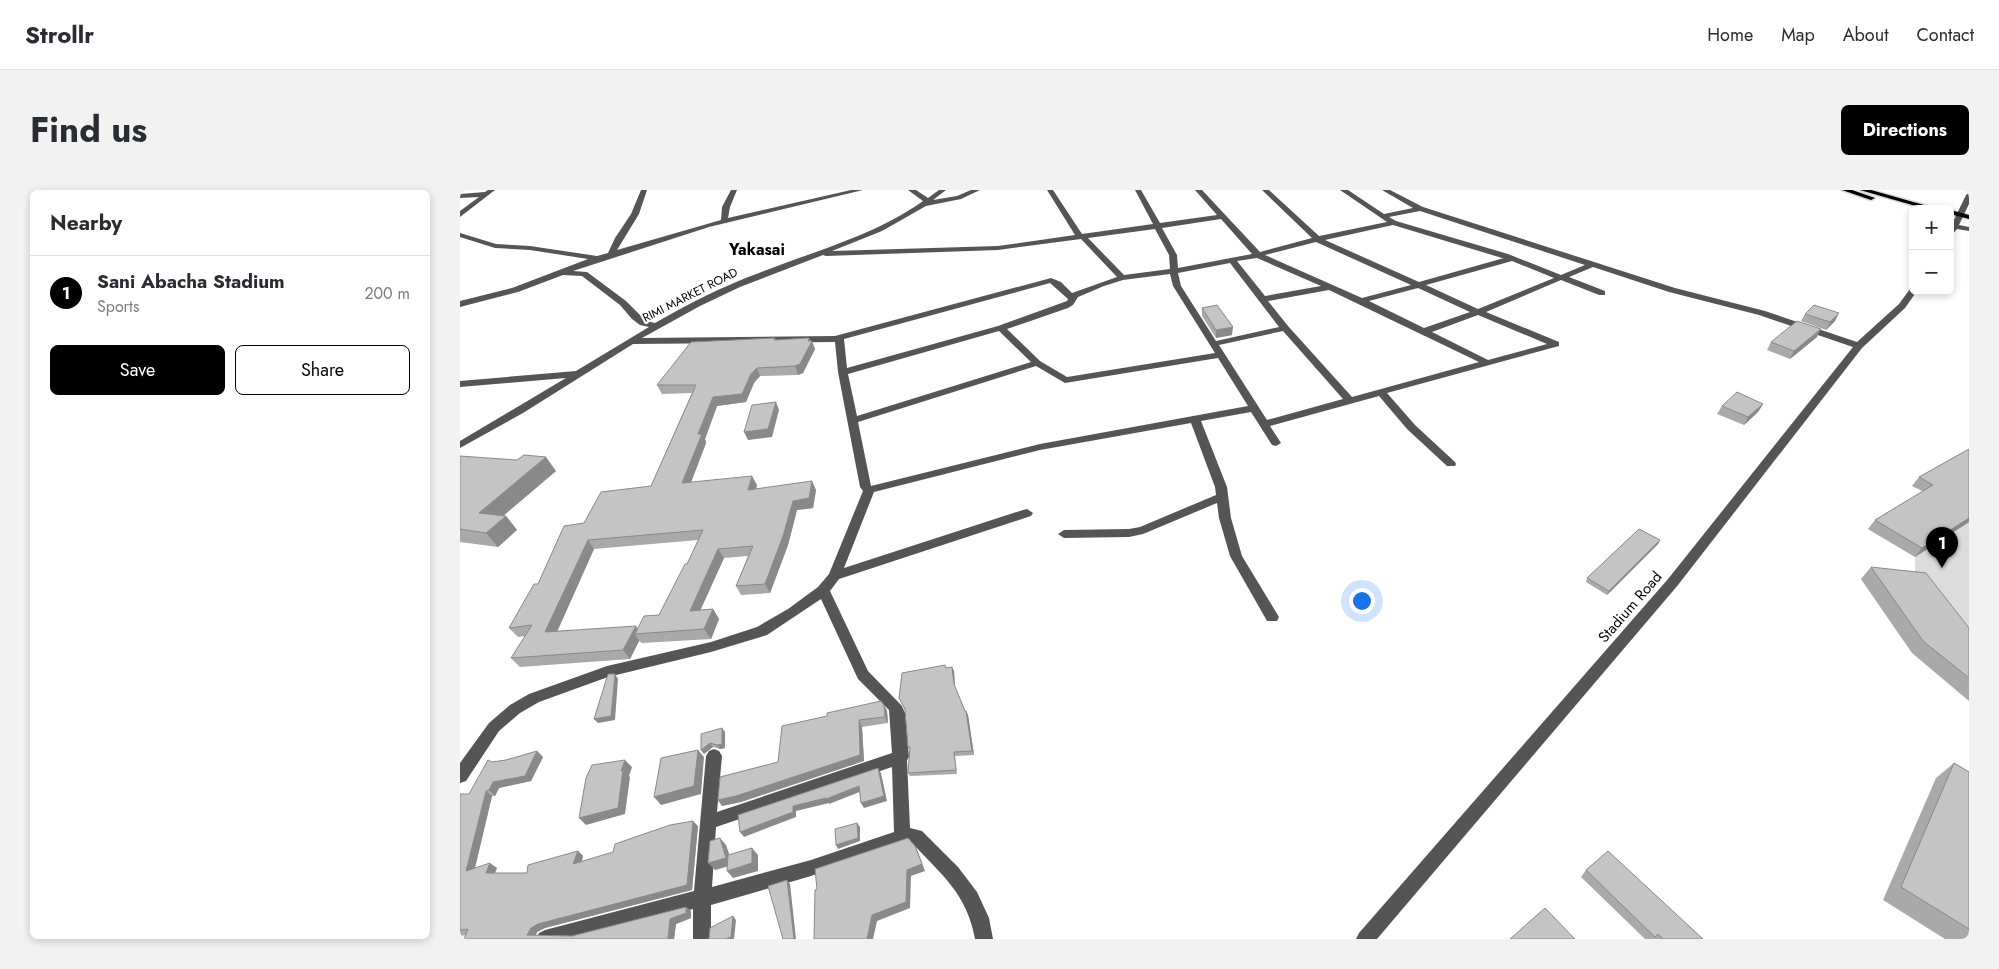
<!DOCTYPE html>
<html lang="en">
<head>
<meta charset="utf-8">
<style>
	:root { --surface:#fff; --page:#f2f2f3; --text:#2b2b33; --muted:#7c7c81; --line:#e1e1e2; --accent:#000 }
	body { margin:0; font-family:Jost,sans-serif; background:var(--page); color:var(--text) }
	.controls { position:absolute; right:15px; top:15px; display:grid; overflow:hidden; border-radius:8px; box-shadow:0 2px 8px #0003 }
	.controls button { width:45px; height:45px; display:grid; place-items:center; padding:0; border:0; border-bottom:1px solid var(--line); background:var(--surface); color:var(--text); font:25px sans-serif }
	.you { position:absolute; left:901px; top:410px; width:18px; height:18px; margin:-12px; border:4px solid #fff; border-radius:50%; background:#1a73e8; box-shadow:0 0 0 8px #1a73e833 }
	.badge { display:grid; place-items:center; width:32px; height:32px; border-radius:50%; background:var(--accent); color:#fff; font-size:16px; font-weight:700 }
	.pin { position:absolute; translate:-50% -41px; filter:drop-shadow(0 1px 2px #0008) }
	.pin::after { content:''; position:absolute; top:26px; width:18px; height:15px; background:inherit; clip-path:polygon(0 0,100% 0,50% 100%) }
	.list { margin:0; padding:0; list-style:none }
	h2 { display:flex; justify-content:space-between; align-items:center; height:65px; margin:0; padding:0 20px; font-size:21px }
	h2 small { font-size:16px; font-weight:400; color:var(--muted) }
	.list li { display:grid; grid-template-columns:32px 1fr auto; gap:15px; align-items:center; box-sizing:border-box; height:75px; padding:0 20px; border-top:1px solid var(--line) }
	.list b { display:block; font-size:19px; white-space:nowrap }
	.list p { margin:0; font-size:16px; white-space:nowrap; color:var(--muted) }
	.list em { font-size:16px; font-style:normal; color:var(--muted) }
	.actions { display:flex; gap:10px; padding:15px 20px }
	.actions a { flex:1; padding:11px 0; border:1px solid var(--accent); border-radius:8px; text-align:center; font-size:18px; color:var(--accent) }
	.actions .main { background:var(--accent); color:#fff }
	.map { position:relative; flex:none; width:1509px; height:749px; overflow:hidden; border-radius:8px }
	header { display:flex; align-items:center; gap:30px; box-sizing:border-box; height:70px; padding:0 25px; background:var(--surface); border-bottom:1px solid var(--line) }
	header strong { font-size:24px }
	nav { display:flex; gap:28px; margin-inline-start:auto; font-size:18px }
	.intro { display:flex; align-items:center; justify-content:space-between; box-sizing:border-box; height:120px; padding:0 30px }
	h1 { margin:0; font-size:35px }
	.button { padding:12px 22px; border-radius:8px; background:var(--accent); color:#fff; font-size:18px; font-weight:700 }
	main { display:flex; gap:30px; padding:0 30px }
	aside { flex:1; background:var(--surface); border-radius:8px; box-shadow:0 2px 8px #0003 }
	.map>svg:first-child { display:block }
	.green { fill:#dcdcdc }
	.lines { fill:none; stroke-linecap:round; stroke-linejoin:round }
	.major-casing { stroke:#dbdbdb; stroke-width:3 }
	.minor { fill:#555; fill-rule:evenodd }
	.major { fill:#000; fill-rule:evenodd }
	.wall { fill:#a9a9a9; fill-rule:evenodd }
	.shaded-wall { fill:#898989 }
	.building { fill:#c4c4c4; stroke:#898989 }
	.labels { text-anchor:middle; stroke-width:4.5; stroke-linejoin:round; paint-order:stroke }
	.far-street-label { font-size:12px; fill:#000; stroke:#fff }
	.street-label { font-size:15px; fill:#000; stroke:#fff }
	.far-district-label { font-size:16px; font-weight:bold; fill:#000; stroke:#fff }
</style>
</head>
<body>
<header>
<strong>Strollr</strong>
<nav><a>Home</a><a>Map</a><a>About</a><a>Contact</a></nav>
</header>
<div class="intro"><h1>Find us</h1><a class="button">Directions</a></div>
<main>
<aside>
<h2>Nearby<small></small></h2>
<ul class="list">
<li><span class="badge">1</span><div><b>Sani Abacha Stadium</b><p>Sports</p></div><em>200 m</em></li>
</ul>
<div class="actions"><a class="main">Save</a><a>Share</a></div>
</aside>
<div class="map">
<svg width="1509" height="749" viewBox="0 0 1509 749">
	<rect width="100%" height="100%" fill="#fff"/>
	<!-- green -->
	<polygon class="green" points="1507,265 1509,267 1509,511 1443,450 1401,389 1455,395 1455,367 1408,339 1466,304 1452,296"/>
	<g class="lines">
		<!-- major casing -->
		<g class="major-casing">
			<g id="major">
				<polygon points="1382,0 1392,0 1415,8 1411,10"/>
				<polygon points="1400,0 1411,0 1478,19 1466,19"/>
				<polygon points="1490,20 1509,25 1509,29 1490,24"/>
			</g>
		</g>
		<!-- minor -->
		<g class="minor">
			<polygon points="28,0 35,0 0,27 0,21 19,7 0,8 0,4 25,2"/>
			<path d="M181,0H187L179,24L157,60L261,30L262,17L271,0H277L270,17L268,28L391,0H403L249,37L113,81L127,82L166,111L186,131L195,133C228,114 263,96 299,83C354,61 414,46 463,11L448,0H456L468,8L479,0H486L473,10L497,6L511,0H520L501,9L466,16L422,41L372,61L538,56L615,45L587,0H593L622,44L693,34L675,0H681L700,33L757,25L735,0H742L800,62L852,48L802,0H809L859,46L927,32L880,0H888L924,24L953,18L922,0H930L963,17L1215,98L1305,121L1397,152L1439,114L1450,99L1457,101L1445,118L1402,158L1218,395L917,749H896L899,743L1208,389L1393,157L1299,125L1209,102L1133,77L1109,87L1145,101V105H1139L1101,90L1026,122L1099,152V156L927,203L955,235L995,272L996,274L995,276H987L947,239L919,206L810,236L821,253L816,256L812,255L791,222L741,231L767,297L771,328L782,366L819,427L817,431H807L770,366L759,328L757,313L683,344L669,347L604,348L598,344L604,340L669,339L680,337L756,305L755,297L731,233L580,260L414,302L384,378L563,320L567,319L573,323L571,326L379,389L370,401L408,481L442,516L445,523L449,567L447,570L450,638L462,641L498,677L517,702L529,728L533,749H515C507,704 482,685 452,653H447L351,686L251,715V749H233V719L118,749H76L79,743L85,740L234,701L246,566L249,561L254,559L259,561L262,566L257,622L432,563L429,520L398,489L361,409L307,445L251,462L148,487L79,512L60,523L39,541L6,591L0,593V573L29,533L50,515L69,504L147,476L251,452L297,437L328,419L358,397L369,384L403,301L400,297L378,182L375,152L173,154L63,223L0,258V251L106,188L0,197V191L116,181L189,137L180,135L172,129L160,115L122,86L103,85L58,102L0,117V111L52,98L128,69L70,60L35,58L0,47V43L36,54L70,56L137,66L148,63L155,48L171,24ZM960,21L1125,75L1101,85L1048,64L936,31L929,27ZM761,29L792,64L718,78L717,65L702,38ZM933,35L1042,68H1044L959,92L865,50ZM695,39L709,65L710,79L664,85L628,48ZM621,49L657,87L612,103L601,92L591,88L375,146L182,148L240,116L280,97L363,65L366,66L538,60ZM856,52L951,95L902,108L805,65ZM797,68L861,96L805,106L777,71ZM1052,71L1094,88L1018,119L966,95ZM770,73L819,137L756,151L721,96L718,83ZM710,84L713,96L755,163L607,187L580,171L547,139L608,118L613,115L618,107L644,96L663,90ZM590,93L608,109L607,111L538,136L387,178L384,149ZM958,98L1010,122L964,138L909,111ZM869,100L1019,172L892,207L828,136L808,111ZM1018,125L1087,154L1028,170L972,142ZM539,141L571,172L397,226L388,184ZM823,141L883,209L807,230L759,155ZM758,168L788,216L580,254L411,296L398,232L576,176L605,193ZM432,577L434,642L351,670L252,697L256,637Z"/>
			<polygon points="1509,3 1509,14 1499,35 1509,37 1509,41 1497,39 1490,47 1490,38 1506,5"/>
		</g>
		<!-- major -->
		<use href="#major" class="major"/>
	</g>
	<!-- wall -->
	<g class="wall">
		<polygon points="742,118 772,145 756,148 742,126"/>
		<polygon points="1345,124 1375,131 1366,140 1341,131"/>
		<polygon points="1357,147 1330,169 1307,160 1311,152"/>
		<path d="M315,148L316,150L349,148L355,159L343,183L338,185L300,186L294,193L286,212L257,216L245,249L246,253L231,292L297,295L296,299L356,300L353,318L337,320L328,355L310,403L281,405L276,396L288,366L264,368L240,420L253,419L259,429L251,449L182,453L179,451L170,469L60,477L51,468L65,446L58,447L49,438L78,394L124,333L191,296L232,203L202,204L197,195ZM238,350L227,374L199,425L178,439L97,441L134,359Z"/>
		<polygon points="1303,214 1298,222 1284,235 1257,224 1262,216"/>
		<polygon points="1509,259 1509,332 1455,367 1408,339 1415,330 1463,301 1452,296 1459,287"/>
		<polygon points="0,266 96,281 43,326 46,326 57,340 38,357 0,352"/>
		<polygon points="1200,350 1198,354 1147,405 1126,392 1127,388"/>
		<polygon points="1411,377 1509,438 1509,511 1452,463 1401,389"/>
		<polygon points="485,475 486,478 492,477 494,481 495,497 505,521 506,521 508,525 514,565 495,566 497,584 450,586 448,583 450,560 448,557 445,520 439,508"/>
		<polygon points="424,515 427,521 428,533 402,537 404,571 281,612 262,616 258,610 318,572"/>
		<polygon points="265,542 265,558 260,559 253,557 244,564 241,560"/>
		<polygon points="77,561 83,567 71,591 39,598 35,606 32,606 15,678 37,678 35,683 67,683 118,661 123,666 122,672 238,636 232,700 85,738 77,742 76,745 112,746 226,717 231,721 231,728 216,734 214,749 4,749 6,745 0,746 0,604 9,604 32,572 46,570"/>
		<polygon points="1494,573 1509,582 1509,749 1485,749 1423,710 1476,588"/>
		<polygon points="1126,680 1243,749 1185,749 1121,687"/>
	</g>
	<!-- shaded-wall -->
	<g class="shaded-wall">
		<polygon points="1379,123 1375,131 1366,140 1370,132"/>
		<polygon points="773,137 772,145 756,148 756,140"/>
		<polygon points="1361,139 1357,147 1330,169 1334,161"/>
		<polygon points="349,148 351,154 352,151 355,159 343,183 338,185 335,176"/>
		<polygon points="297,178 300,186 294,193 286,212 257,216 245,249 246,253 227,303 222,293 238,244 253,207 291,184"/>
		<polygon points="316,212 319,220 312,247 288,250 284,242"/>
		<polygon points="1303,214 1298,222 1284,235 1288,227"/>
		<polygon points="86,267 96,281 30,337 19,323"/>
		<polygon points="292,286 297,295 293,309 288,300"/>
		<polygon points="352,291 356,300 353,318 337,320 328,355 310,403 305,394 333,311"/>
		<polygon points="46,326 57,340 38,357 26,343"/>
		<polygon points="1509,328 1509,332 1455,367 1462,358"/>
		<polygon points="128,350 134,359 93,451 85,442"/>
		<polygon points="1200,350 1198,354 1147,405 1149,401"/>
		<polygon points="258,359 264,368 236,430 230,421"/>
		<polygon points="253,419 259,429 251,449 244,439"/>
		<polygon points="176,436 182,444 175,444 179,451 170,469 163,460"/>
		<polygon points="492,477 494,481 495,498 494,494"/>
		<polygon points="155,484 158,489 155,530 138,533 134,529"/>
		<polygon points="424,515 427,521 428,533 425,527"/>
		<polygon points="506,521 508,525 514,565 512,561"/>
		<polygon points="399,530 402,537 404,571 281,612 262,616 258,610"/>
		<polygon points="262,538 265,542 265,558 260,559 257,555"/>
		<polygon points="250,553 253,557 244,564 241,560"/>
		<polygon points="238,560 244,567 241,604 201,615 194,607"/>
		<polygon points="77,561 83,567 71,591 39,598 35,606 29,600 33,592"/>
		<polygon points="165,570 172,577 169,586 170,587 165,624 126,635 119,628 161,581"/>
		<polygon points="418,578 421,583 427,611 404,618 401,613"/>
		<polygon points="399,596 402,601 369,614 369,613 336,621 336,627 284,647 280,642 333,616"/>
		<polygon points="26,601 32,606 13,686 6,681"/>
		<polygon points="233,631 238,636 232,700 85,738 77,742 74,749 67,745 71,738"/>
		<polygon points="397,633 400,637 400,651 378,659 376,655"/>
		<polygon points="260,648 266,655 273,675 255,680 248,673"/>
		<polygon points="455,656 458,662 465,681 451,686 450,718 417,731 413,749 407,749 412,725 447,680"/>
		<polygon points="292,658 298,665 298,681 273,688 267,681"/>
		<polygon points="118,661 123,666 119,679 113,674"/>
		<polygon points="30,673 37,678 33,687 26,683"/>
		<polygon points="327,690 330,694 336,749 334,749"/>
		<polygon points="226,717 231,721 231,728 216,734 214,749 208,749 210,729"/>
		<polygon points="273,726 276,730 274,749 266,749"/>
	</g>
	<!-- building -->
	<g class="building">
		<polygon points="757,115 773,137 756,140 742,118"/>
		<polygon points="1354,115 1379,123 1370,132 1345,124"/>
		<polygon points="1337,131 1361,139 1334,161 1311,152"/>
		<polygon points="315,148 314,150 349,148 348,151 352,151 340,174 335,176 297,178 291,184 282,204 253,207 238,244 242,244 222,293 292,286 288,300 352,291 349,308 333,311 323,346 305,394 276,396 293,356 258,359 230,421 253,419 244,439 175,444 184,426 199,425 225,374 227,374 243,340 128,350 85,442 176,436 163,460 51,468 72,435 49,438 74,394 78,394 104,336 124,333 141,302 191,296 236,195 197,195 231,152"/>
		<polygon points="1277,202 1303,214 1288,227 1262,216"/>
		<polygon points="316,212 308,239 284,242 292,215"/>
		<polygon points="1509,259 1509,328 1462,358 1415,330 1473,295 1459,287"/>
		<polygon points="64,265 86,267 19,323 46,326 26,343 0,339 0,266 57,270"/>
		<polygon points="1179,339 1200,350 1149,401 1127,388"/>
		<polygon points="1411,377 1466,383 1509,438 1509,488 1463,451"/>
		<polygon points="485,475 486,478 492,477 494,494 505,521 506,521 512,561 494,562 496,580 448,583 450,557 448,557 445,519 439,508 442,483"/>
		<polygon points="148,484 155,484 151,526 134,529"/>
		<polygon points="421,511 424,515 425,527 399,530 400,565 276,606 258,610 260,587 318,572 322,536 367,526 367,523"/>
		<polygon points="262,538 262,554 257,555 250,553 241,560 241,544"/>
		<polygon points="238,560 234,596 194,607 201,568"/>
		<polygon points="77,561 65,586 33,592 29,600 26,601 6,681 30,673 26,683 67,683 68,675 118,661 113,674 153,662 155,654 210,635 233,631 227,695 78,734 71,738 67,745 112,746 226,717 226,723 210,729 208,749 4,749 8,739 0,740 0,604 9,604 28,570 32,572 46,570"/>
		<polygon points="165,570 161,581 163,580 158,618 119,628 126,588 132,575"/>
		<polygon points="1494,573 1509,582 1509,739 1441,697"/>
		<polygon points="418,578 424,606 401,613 399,596 366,609 366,608 333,616 333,622 280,642 278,625"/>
		<polygon points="397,633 398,648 376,655 375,639"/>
		<polygon points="260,648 266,668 248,673 250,651"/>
		<polygon points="448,648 455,656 462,674 447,680 446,712 412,725 407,749 354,749 355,700 357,699 355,679"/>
		<polygon points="292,658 292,673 267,681 268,665"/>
		<polygon points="1148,661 1243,749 1203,749 1198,744 1195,747 1126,680"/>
		<polygon points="327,690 334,749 323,749 308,696"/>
		<polygon points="1085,718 1115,749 1050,749"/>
		<polygon points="273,726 271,747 266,749 249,749 250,738"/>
	</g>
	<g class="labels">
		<!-- far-street labels -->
		<g class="far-street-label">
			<text transform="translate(230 105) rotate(-27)" y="4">RIMI MARKET ROAD</text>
		</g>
		<!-- street labels -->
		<g class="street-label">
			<text transform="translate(1170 417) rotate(-49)" y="5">Stadium Road</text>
		</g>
		<!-- far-district labels -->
		<g class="far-district-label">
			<text x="297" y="65">Yakasai</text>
		</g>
	</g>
</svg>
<div class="controls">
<button>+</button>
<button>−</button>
</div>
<div class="you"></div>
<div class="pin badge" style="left:1482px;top:378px">1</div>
</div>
</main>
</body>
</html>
